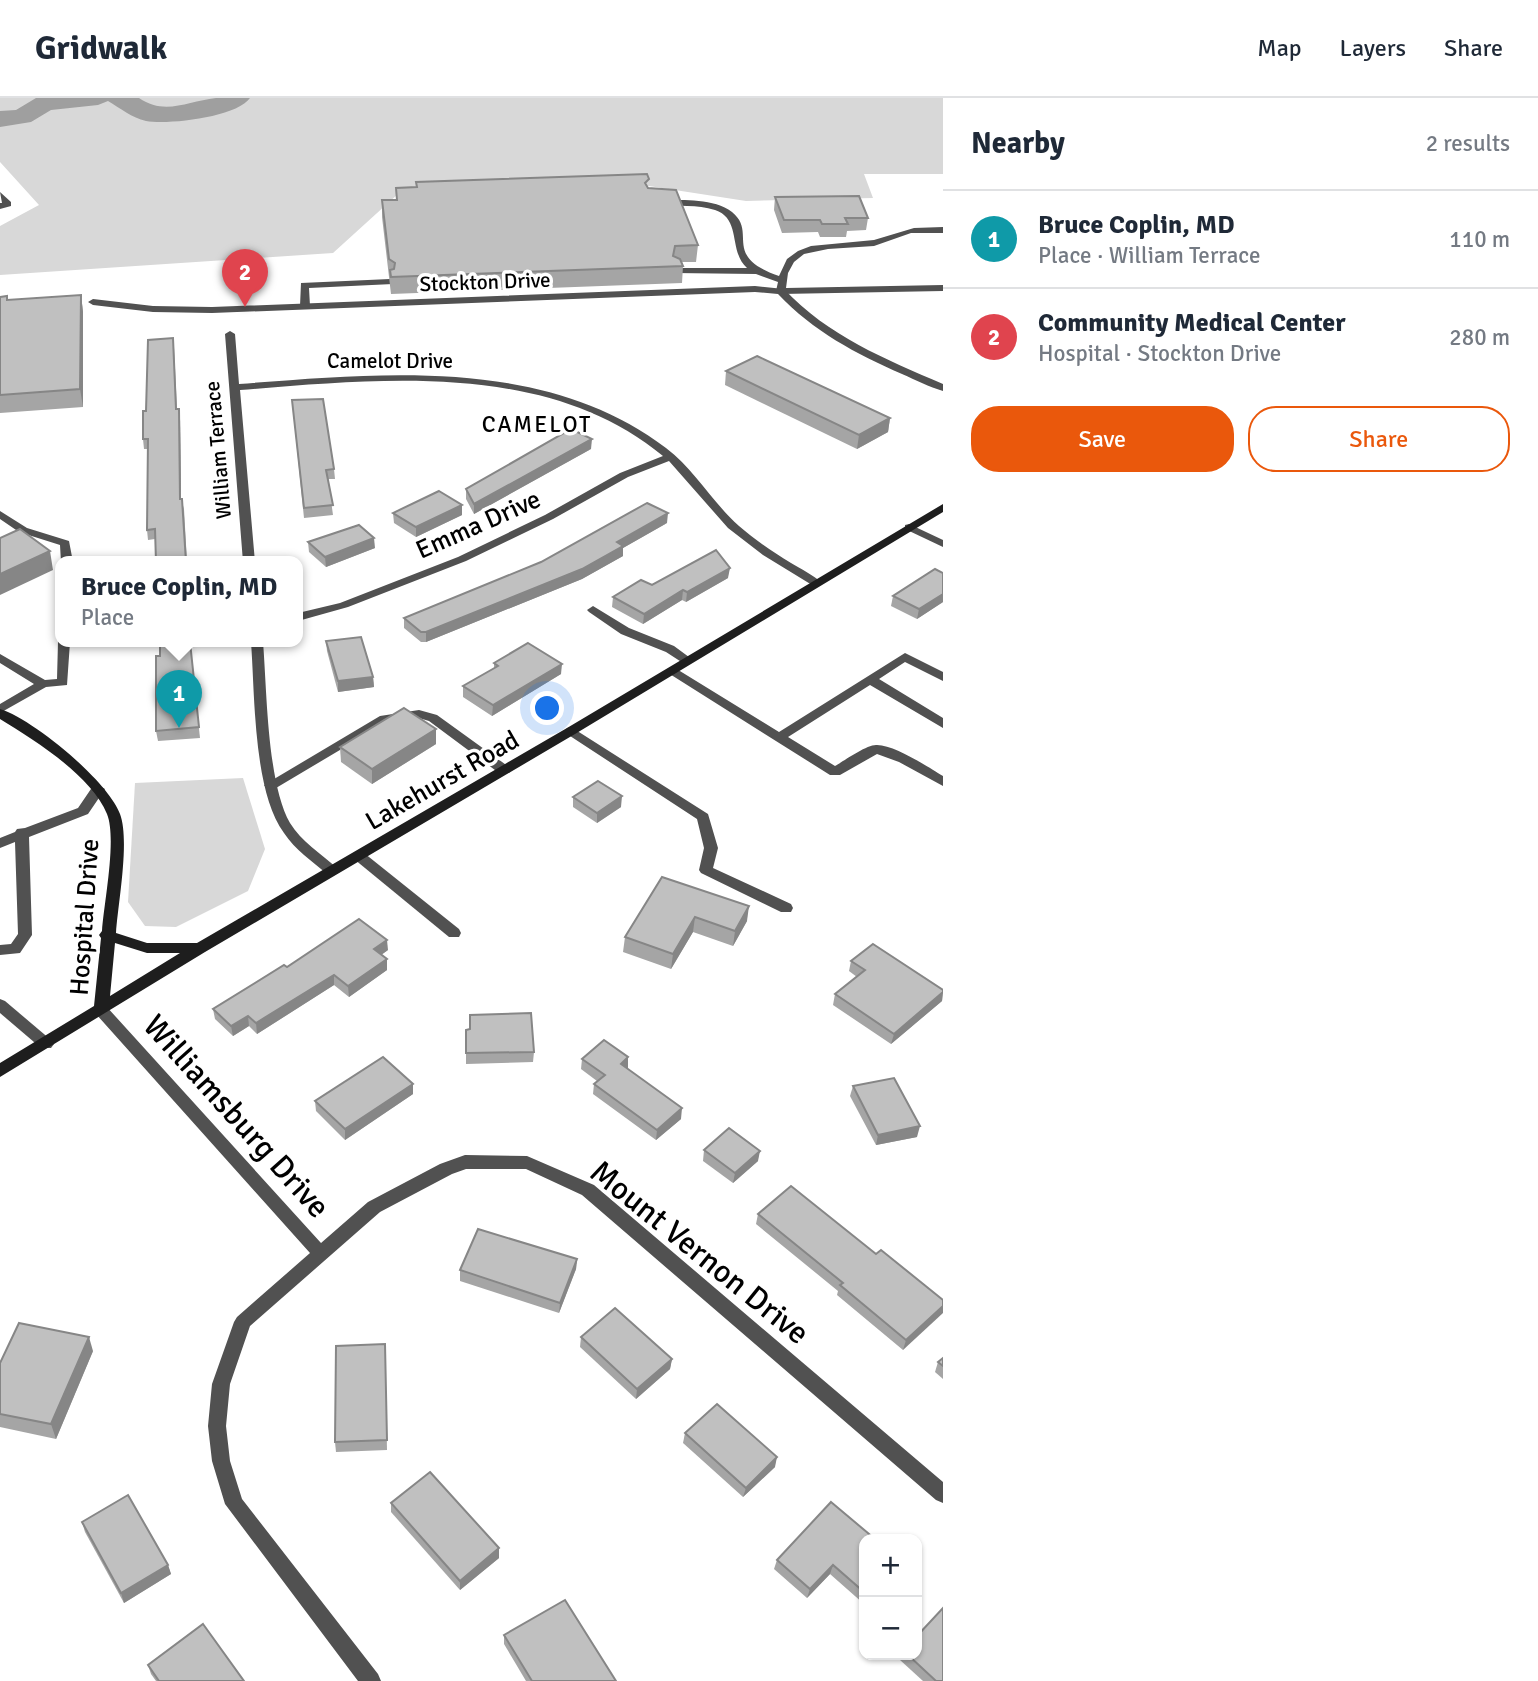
<!DOCTYPE html>
<html lang="en">
<head>
<meta charset="utf-8">
<style>
	:root { --surface:#fff; --page:#f6f6f7; --text:#1f2937; --muted:#747a83; --line:#e0e1e3; --accent:#ea580c }
	body { margin:0; font-family:Signika,sans-serif; background:var(--page); color:var(--text) }
	.controls { position:absolute; right:21px; bottom:21px; display:grid; overflow:hidden; border-radius:14px; box-shadow:0 2px 5px #0004 }
	.controls button { width:63px; height:63px; display:grid; place-items:center; padding:0; border:0; border-bottom:2px solid var(--line); background:var(--surface); color:var(--text); font:35px sans-serif }
	.you { position:absolute; left:548px; top:611px; width:24px; height:24px; margin:-18px; border:5px solid #fff; border-radius:50%; background:#1a73e8; box-shadow:0 0 0 10px #1a73e833 }
	.badge { display:grid; place-items:center; width:46px; height:46px; border-radius:50%; background:var(--accent); color:#fff; font-size:23px; font-weight:700 }
	.pin { position:absolute; translate:-50% -58px; filter:drop-shadow(0 2px 4px #0008) }
	.pin::after { content:''; position:absolute; top:37px; width:24px; height:21px; background:inherit; clip-path:polygon(0 0,100% 0,50% 100%) }
	.popup { position:absolute; left:55px; top:458px; width:248px; height:91px; box-sizing:border-box; display:grid; place-content:center; border-radius:14px; background:var(--surface); filter:drop-shadow(0 2px 5px #0005); font-size:23px; white-space:nowrap; color:var(--muted) }
	.popup b { font-size:26px; color:var(--text) }
	.popup::after { content:''; position:absolute; left:50%; top:100%; margin-left:-14px; border:14px solid transparent; border-top-color:var(--surface) }
	.list { margin:0; padding:0; list-style:none }
	h2 { display:flex; justify-content:space-between; align-items:center; height:91px; margin:0; padding:0 28px; font-size:30px }
	h2 small { font-size:23px; font-weight:400; color:var(--muted) }
	.list li { display:grid; grid-template-columns:46px 1fr auto; gap:21px; align-items:center; box-sizing:border-box; height:98px; padding:0 28px; border-top:2px solid var(--line) }
	.list b { display:block; font-size:26px; white-space:nowrap }
	.list p { margin:0; font-size:23px; white-space:nowrap; color:var(--muted) }
	.list em { font-size:23px; font-style:normal; color:var(--muted) }
	.actions { display:flex; gap:14px; padding:21px 28px }
	.actions a { flex:1; padding:16px 0; border:2px solid var(--accent); border-radius:28px; text-align:center; font-size:24px; color:var(--accent) }
	.actions .main { background:var(--accent); color:#fff }
	.map { position:relative; flex:none; width:943px; height:1583px; overflow:hidden }
	header { display:flex; align-items:center; gap:42px; box-sizing:border-box; height:98px; padding:0 35px; background:var(--surface); border-bottom:2px solid var(--line) }
	header strong { font-size:33px }
	nav { display:flex; gap:38px; margin-inline-start:auto; font-size:24px }
	main { display:flex }
	aside { flex:1; background:var(--surface) }
	.map>svg:first-child { display:block }
	.green { fill:#d8d8d8 }
	.lines { fill:none; stroke-linecap:round; stroke-linejoin:round }
	.river { fill:#9f9f9f; fill-rule:evenodd }
	.lane { fill:#515151; fill-rule:evenodd }
	.street { fill:#515151; fill-rule:evenodd }
	.secondary { fill:#1e1e1e; fill-rule:evenodd }
	.wall { fill:#a5a5a5 }
	.shaded-wall { fill:#868686 }
	.building { fill:#c0c0c0; stroke:#868686; stroke-width:2 }
	.labels { text-anchor:middle; stroke-width:7; stroke-linejoin:round; paint-order:stroke }
	.far-street-label { font-size:21px; fill:#000; stroke:#fff }
	.far-neighbourhood-label { font-size:23px; letter-spacing:2px; fill:#000; stroke:#fff }
	.street-label { font-size:26px; fill:#000; stroke:#fff }
	.near-street-label { font-size:32px; fill:#000; stroke:#fff }
</style>
</head>
<body>
<header>
<strong>Gridwalk</strong>
<nav><a>Map</a><a>Layers</a><a>Share</a></nav>
</header>
<main>
<div class="map">
<svg width="943" height="1583" viewBox="0 0 943 1583">
	<rect width="100%" height="100%" fill="#fff"/>
	<!-- green -->
	<g class="green">
		<polygon points="0,0 943,0 943,76 864,76 873,100 746,103 649,88 398,96 333,155 0,177 0,128 39,107 0,64"/>
		<polygon points="243,680 265,751 248,793 176,829 145,828 128,804 135,685"/>
	</g>
	<g class="lines">
		<!-- river -->
		<path class="river" d="M36,0H139C165,18 188,3 216,0C227,0 239,0 250,0C237,19 169,27 146,23C132,20 120,10 108,3L98,7L51,12L31,24L0,29V13L16,12Z"/>
		<!-- lane -->
		<g class="lane">
			<polygon points="0,94 11,104 11,108 0,111 0,105 2,105"/>
			<path d="M663,101C684,103 714,100 732,114C758,135 721,158 779,178L787,161L798,153L811,148L874,142L914,130L943,129V135H911L874,148L828,151L804,156L794,164L788,175L786,190L943,187V193L781,196L776,193L778,184L756,176L674,175V171L677,170H747C728,153 742,121 715,112C697,106 678,109 660,106V102Z"/>
			<polygon points="390,181 393,182 393,186 309,190 310,208 305,211 300,208 301,185"/>
			<polygon points="0,413 27,430 69,443 73,464 61,464 60,447 19,434 0,421"/>
			<polygon points="593,508 629,530 674,548 693,562 691,565 683,565 666,554 621,536 589,514 587,512"/>
			<polygon points="60,541 60,544 70,544 67,587 46,589 0,615 0,606 34,586 0,565 0,556 45,582 57,581 58,544"/>
			<path d="M905,555L943,574V583L905,564L879,581L943,620V630L870,587L788,639L835,668C844,663 866,647 876,647C893,646 928,669 943,678V688L899,664L877,656L840,677H830L665,573L671,569L675,570L779,634Z"/>
			<polygon points="419,612 437,617 509,669 511,672 509,675 499,675 429,623 419,620 387,624 276,690 266,690 264,687 380,618"/>
			<polygon points="571,629 708,716 718,750 713,770 791,806 793,810 791,814 781,814 701,775 699,772 704,750 697,721 567,636 565,633 567,630"/>
			<polygon points="98,687 105,691 88,716 29,739 32,837 20,855 0,857 0,847 11,846 18,836 15,744 0,750 0,740 15,734 17,731 25,730 78,710 93,688"/>
			<polygon points="359,753 364,755 459,831 461,835 459,839 449,839 354,761 352,758"/>
			<polygon points="0,901 5,903 51,942 54,946 51,950 41,950 0,915"/>
		</g>
		<!-- street -->
		<g class="street">
			<path d="M755,188L784,191C828,238 885,261 943,286V293C929,289 916,282 902,276C856,256 813,233 778,196L755,194L212,215L153,214L93,207L88,204L93,201L153,208L212,209Z"/>
			<path d="M230,233L235,236L239,286C381,275 545,258 666,350C695,372 712,404 739,428C755,442 773,454 791,465C801,471 813,477 822,485L820,487H812L763,457L728,430L669,363L628,379L553,421L466,463L348,509L298,523V515L340,505L458,459L545,417L620,375L663,358C547,262 379,281 240,292L255,464H243L225,236Z"/>
			<polygon points="909,426 943,442 943,449 905,431 905,427"/>
			<path d="M251,544H263C267,592 267,685 290,725C301,743 321,756 337,770L339,773L337,776H327C312,763 295,752 284,735C253,693 255,597 251,544Z"/>
			<polygon points="101,906 106,908 321,1145 368,1104 440,1066 465,1057 527,1058 594,1087 943,1384 943,1405 936,1402 582,1097 526,1071 466,1071 452,1076 380,1114 250,1228 230,1286 226,1328 230,1363 242,1401 378,1576 381,1583 358,1583 225,1406 212,1363 208,1328 212,1286 234,1224 237,1219 310,1155 96,916 94,912 96,908"/>
		</g>
		<!-- secondary -->
		<path class="secondary" d="M943,406V414L575,636L205,854L0,979V965L94,908L101,840L99,837L102,833C104,804 117,741 107,716C91,677 34,642 0,621V611C33,621 108,683 120,716C130,743 118,805 116,835L147,845H197L567,630ZM115,845L147,855H180L110,898Z"/>
	</g>
	<!-- wall -->
	<g class="wall">
		<polygon points="416,84 648,90 698,147 696,164 682,164 683,168 682,185 391,196 382,119 382,102 396,102 396,90 416,89"/>
		<polygon points="775,99 868,120 866,132 847,133 846,139 820,139 818,134 782,135 774,112"/>
		<polygon points="81,197 83,214 83,309 0,315 0,199 8,202"/>
		<polygon points="174,249 177,311 180,320 181,401 184,411 187,464 156,464 155,441 148,442 147,432 147,351 144,351 143,341 146,313"/>
		<polygon points="726,273 890,320 888,334 857,351 725,287"/>
		<polygon points="292,302 334,371 335,381 328,381 333,417 304,420"/>
		<polygon points="591,351 474,416 466,401 466,391"/>
		<polygon points="393,415 462,417 416,439 394,425"/>
		<polygon points="667,425 623,450 623,458 582,481 426,544 421,544 404,530 404,520"/>
		<polygon points="308,444 375,450 326,469 309,454"/>
		<polygon points="943,475 943,504 917,521 891,508 893,498"/>
		<polygon points="728,480 686,504 682,502 643,526 612,509 613,499 652,487"/>
		<polygon points="326,543 373,579 374,589 338,594 327,553"/>
		<polygon points="160,558 192,565 200,640 158,643 156,633"/>
		<polygon points="494,565 561,576 492,618 463,599 463,588 494,570"/>
		<polygon points="436,646 372,686 341,664 340,649"/>
		<polygon points="573,699 621,709 597,725 573,709"/>
		<polygon points="662,779 747,823 733,848 693,834 671,871 623,854 625,839"/>
		<polygon points="388,852 381,857 387,861 387,872 349,899 334,887 257,936 249,928 233,938 215,921 213,911 287,869"/>
		<polygon points="851,863 943,892 942,903 891,946 833,907 835,896 857,879 849,873"/>
		<polygon points="470,917 534,954 533,964 466,966 466,932 470,931"/>
		<polygon points="582,961 628,970 627,970 681,1021 656,1042 593,996 594,986 597,983 581,971"/>
		<polygon points="413,986 413,996 345,1042 316,1013 315,1003"/>
		<polygon points="853,988 917,1039 876,1047 850,998"/>
		<polygon points="704,1052 758,1063 733,1085 703,1063"/>
		<polygon points="758,1116 876,1156 943,1202 903,1252 837,1197 838,1193 756,1126"/>
		<polygon points="577,1161 576,1171 559,1215 460,1183 460,1172"/>
		<polygon points="581,1239 672,1261 670,1271 636,1301 580,1249"/>
		<polygon points="385,1246 387,1352 336,1354 335,1344"/>
		<polygon points="93,1253 56,1341 0,1329 0,1265"/>
		<polygon points="943,1260 943,1281 935,1274 938,1264"/>
		<polygon points="685,1335 775,1369 743,1399 683,1345"/>
		<polygon points="391,1405 499,1460 460,1492 391,1414"/>
		<polygon points="82,1424 168,1467 171,1476 124,1505 85,1434"/>
		<polygon points="864,1441 864,1506 830,1476 807,1500 774,1471 777,1462"/>
		<polygon points="504,1537 616,1583 526,1583 504,1546"/>
		<polygon points="902,1557 917,1557 943,1583 923,1583 900,1562"/>
		<polygon points="148,1567 244,1583 156,1583 151,1576"/>
	</g>
	<!-- shaded-wall -->
	<g class="shaded-wall">
		<polygon points="81,197 83,214 83,309 80,291"/>
		<polygon points="179,311 180,320 181,411 180,401"/>
		<polygon points="890,320 888,334 857,351 859,337"/>
		<polygon points="592,341 591,351 474,416 474,406"/>
		<polygon points="462,407 462,417 416,439 416,429"/>
		<polygon points="668,415 667,425 623,450 623,458 582,481 426,544 426,534 617,444"/>
		<polygon points="374,440 375,450 326,469 325,459"/>
		<polygon points="50,453 53,472 0,497 0,476"/>
		<polygon points="730,470 728,480 686,504 687,494"/>
		<polygon points="683,492 682,502 643,526 644,516"/>
		<polygon points="943,496 943,504 917,521 919,511"/>
		<polygon points="562,566 561,576 492,618 493,607"/>
		<polygon points="373,579 374,589 338,594 338,583"/>
		<polygon points="436,631 436,646 372,686 372,671"/>
		<polygon points="622,698 621,709 597,725 597,715"/>
		<polygon points="749,808 747,823 733,848 735,833"/>
		<polygon points="695,819 693,834 671,871 673,856"/>
		<polygon points="387,842 388,852 374,862 374,851"/>
		<polygon points="387,861 387,872 349,899 348,888"/>
		<polygon points="334,877 334,887 257,936 256,925"/>
		<polygon points="943,894 942,903 891,946 894,936"/>
		<polygon points="248,918 249,928 233,938 231,928"/>
		<polygon points="628,959 628,970 620,976 621,966"/>
		<polygon points="413,986 413,996 345,1042 345,1031"/>
		<polygon points="682,1010 681,1021 656,1042 657,1032"/>
		<polygon points="920,1028 917,1039 876,1047 878,1037"/>
		<polygon points="760,1053 758,1063 733,1085 735,1075"/>
		<polygon points="577,1161 576,1171 559,1215 560,1205"/>
		<polygon points="943,1208 943,1215 903,1252 906,1242"/>
		<polygon points="89,1239 93,1253 56,1341 51,1326"/>
		<polygon points="672,1261 670,1271 636,1301 637,1291"/>
		<polygon points="777,1359 775,1369 743,1399 746,1390"/>
		<polygon points="499,1450 499,1460 460,1492 460,1483"/>
		<polygon points="168,1467 171,1476 124,1505 121,1495"/>
		<polygon points="833,1467 830,1476 807,1500 810,1491"/>
	</g>
	<!-- building -->
	<g class="building">
		<polygon points="647,76 649,81 645,85 648,90 676,92 698,147 675,148 673,158 680,161 683,168 391,179 390,172 394,171 395,165 389,161 382,102 397,102 396,90 417,89 416,84"/>
		<polygon points="859,98 868,120 845,120 848,126 822,126 820,122 784,122 775,99"/>
		<polygon points="81,197 80,291 0,297 0,199 7,198 7,202"/>
		<polygon points="173,240 176,311 179,311 180,401 182,401 186,464 156,464 155,431 147,432 148,341 143,341 143,313 146,313 148,242"/>
		<polygon points="757,258 890,320 859,337 726,273"/>
		<polygon points="323,301 334,371 326,372 333,407 304,410 292,302"/>
		<polygon points="571,331 592,341 474,406 466,391"/>
		<polygon points="439,393 462,407 416,429 393,415"/>
		<polygon points="647,405 668,415 617,444 623,448 582,471 426,534 421,534 404,520 541,464"/>
		<polygon points="359,427 374,440 325,459 308,444"/>
		<polygon points="20,431 50,453 0,476 0,440"/>
		<polygon points="716,452 730,470 687,494 683,492 644,516 613,499 641,482 652,487"/>
		<polygon points="935,471 943,475 943,496 919,511 893,498"/>
		<polygon points="361,539 373,579 338,583 326,543"/>
		<polygon points="160,544 190,544 199,629 156,633 156,558 160,558"/>
		<polygon points="528,545 562,566 493,607 463,588 498,568 494,565"/>
		<polygon points="404,610 436,631 372,671 340,649"/>
		<polygon points="598,683 622,698 597,715 573,699"/>
		<polygon points="662,779 749,808 735,833 695,819 673,856 625,839"/>
		<polygon points="359,821 387,842 374,851 387,861 348,888 334,877 256,925 248,918 231,928 213,911 284,867 287,869"/>
		<polygon points="873,846 943,892 943,894 894,936 835,896 865,872 851,863"/>
		<polygon points="531,915 534,954 466,955 466,932 470,931 470,917"/>
		<polygon points="604,942 628,959 621,966 682,1010 657,1032 594,986 605,977 582,961"/>
		<polygon points="383,959 413,986 345,1031 315,1003"/>
		<polygon points="894,980 920,1028 878,1037 853,988"/>
		<polygon points="729,1030 760,1053 735,1075 704,1052"/>
		<polygon points="791,1088 876,1156 881,1152 943,1202 943,1208 906,1242 840,1187 843,1185 758,1116"/>
		<polygon points="478,1131 577,1161 560,1205 460,1172"/>
		<polygon points="615,1210 672,1261 637,1291 581,1239"/>
		<polygon points="19,1225 89,1239 51,1326 0,1316 0,1265"/>
		<polygon points="385,1246 387,1342 335,1344 336,1248"/>
		<polygon points="943,1260 943,1268 938,1264"/>
		<polygon points="717,1306 777,1359 746,1390 685,1335"/>
		<polygon points="430,1374 499,1450 460,1483 391,1405"/>
		<polygon points="128,1397 168,1467 121,1495 82,1424"/>
		<polygon points="831,1404 875,1441 864,1441 864,1494 833,1467 810,1491 777,1462"/>
		<polygon points="565,1502 616,1583 532,1583 504,1537"/>
		<polygon points="943,1510 943,1583 936,1583 908,1557 917,1557 917,1538"/>
		<polygon points="203,1526 244,1583 159,1583 148,1567"/>
	</g>
	<g class="labels">
		<!-- far-street labels -->
		<g class="far-street-label">
			<text transform="translate(485 184) rotate(-2)" y="7">Stockton Drive</text>
			<text x="390" y="270">Camelot Drive</text>
			<text transform="translate(218 352) rotate(-95)" y="7">William Terrace</text>
		</g>
		<!-- far-neighbourhood labels -->
		<g class="far-neighbourhood-label">
			<text x="537" y="334">CAMELOT</text>
		</g>
		<!-- street labels -->
		<g class="street-label">
			<text transform="translate(478 426) rotate(-24)" y="9">Emma Drive</text>
			<text transform="translate(442 682) rotate(-30)" y="9">Lakehurst Road</text>
			<text transform="translate(84 819) rotate(-86)" y="9">Hospital Drive</text>
		</g>
		<!-- near-street labels -->
		<g class="near-street-label">
			<text transform="translate(237 1018) rotate(48)" y="11">Williamsburg Drive</text>
			<text transform="translate(700 1154) rotate(39)" y="11">Mount Vernon Drive</text>
		</g>
	</g>
</svg>
<div class="controls">
<button>+</button>
<button>−</button>
</div>
<div class="you"></div>
<div class="pin badge" style="left:179px;top:630px;background:#0f9aa8">1</div>
<div class="popup"><b>Bruce Coplin, MD</b>Place</div>
<div class="pin badge" style="left:245px;top:209px;background:#e0444e">2</div>
</div>
<aside>
<h2>Nearby<small>2 results</small></h2>
<ul class="list">
<li><span class="badge" style="background:#0f9aa8">1</span><div><b>Bruce Coplin, MD</b><p>Place · William Terrace</p></div><em>110 m</em></li>
<li><span class="badge" style="background:#e0444e">2</span><div><b>Community Medical Center</b><p>Hospital · Stockton Drive</p></div><em>280 m</em></li>
</ul>
<div class="actions"><a class="main">Save</a><a>Share</a></div>
</aside>
</main>
</body>
</html>
